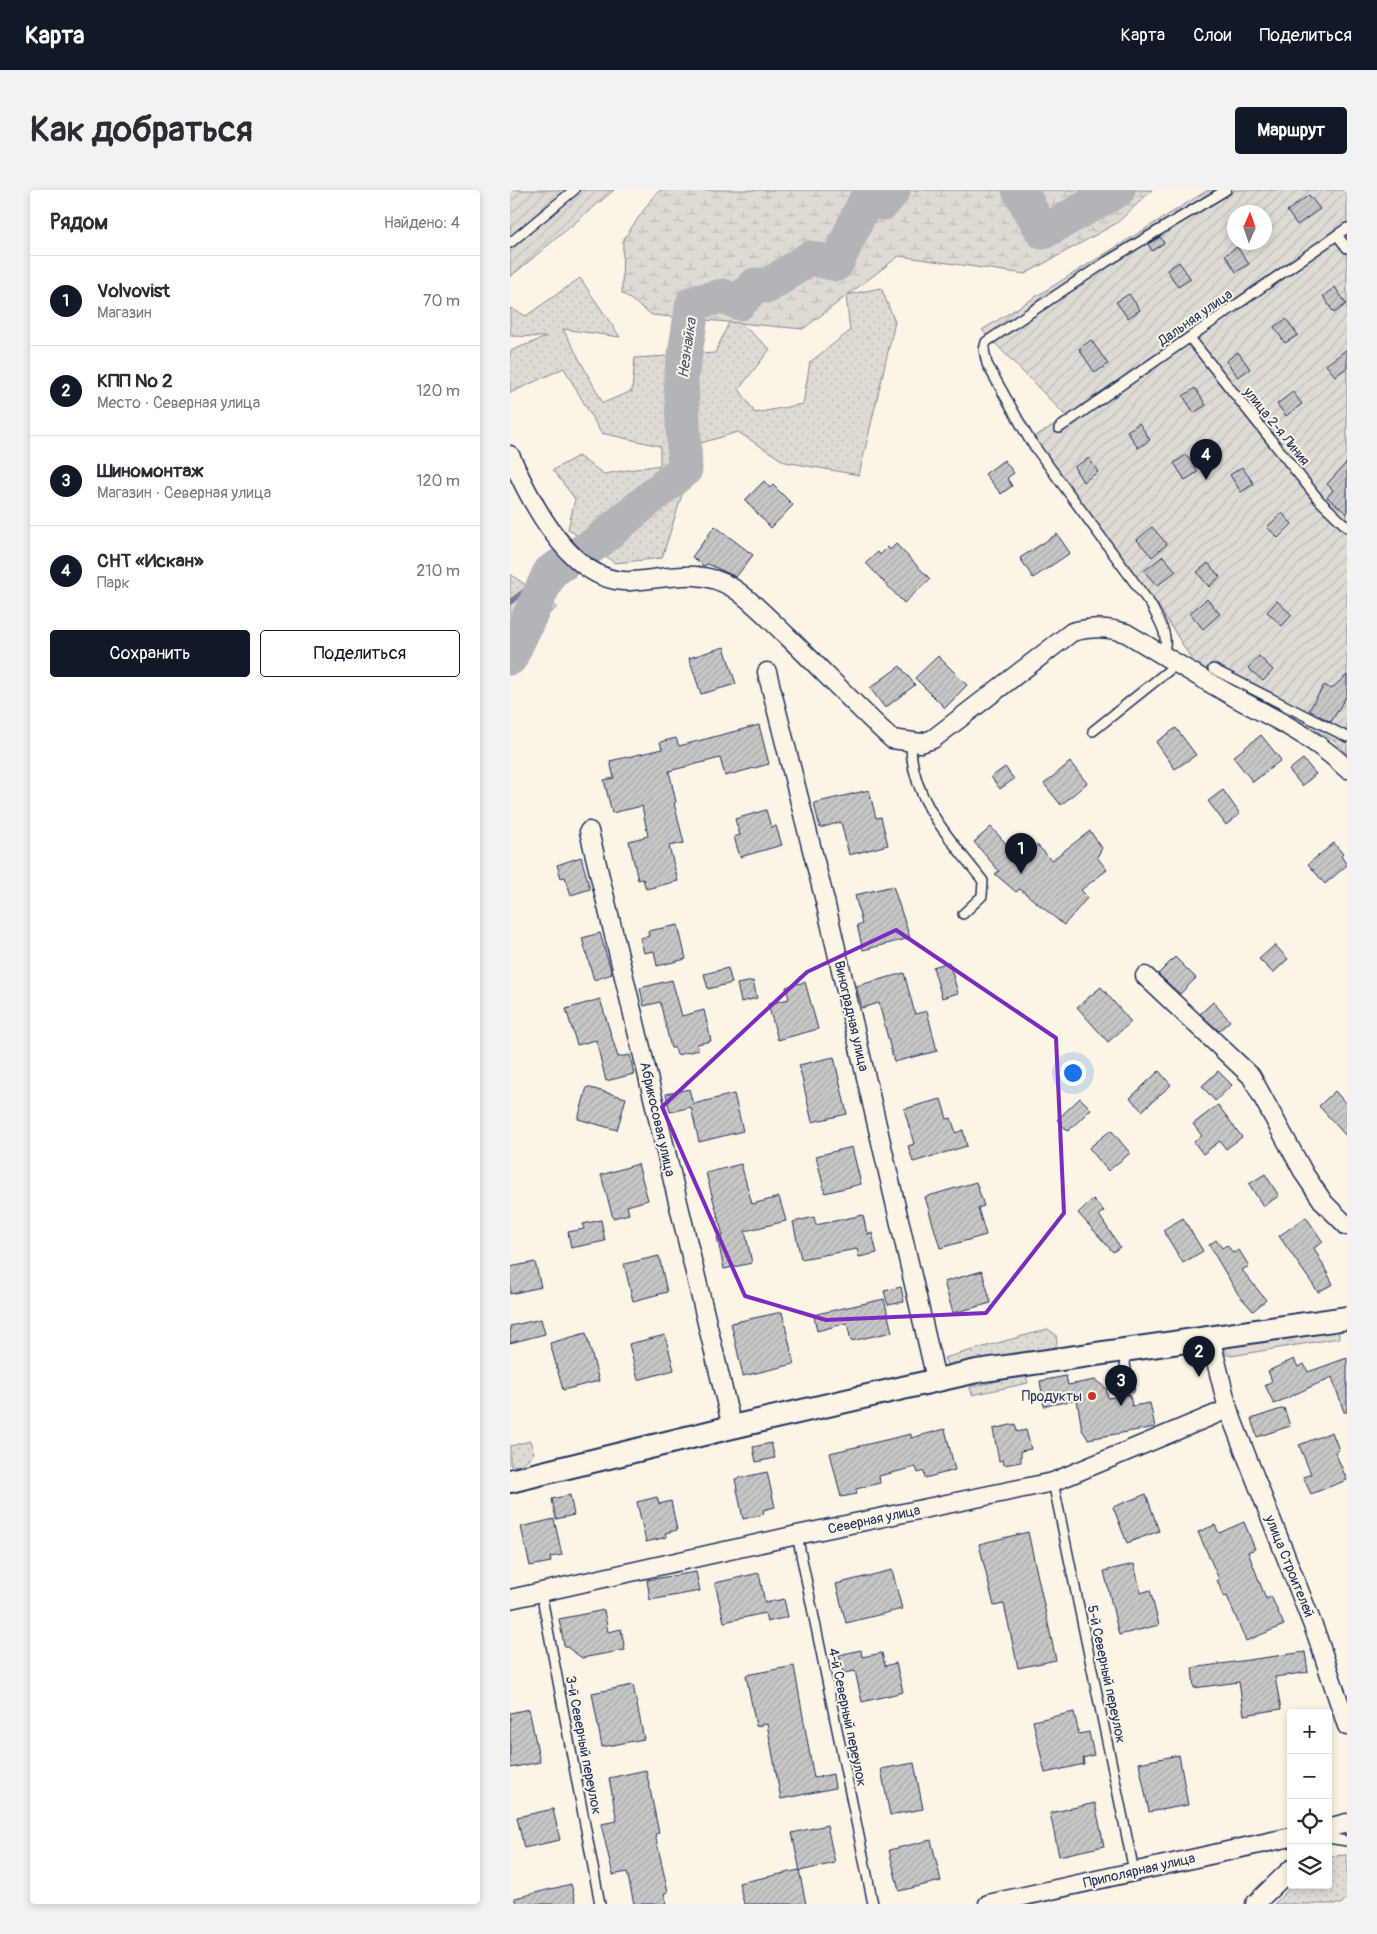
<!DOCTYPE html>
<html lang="ru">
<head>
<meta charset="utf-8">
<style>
	:root { --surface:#fff; --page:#f2f2f3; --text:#2b2b33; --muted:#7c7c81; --line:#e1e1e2; --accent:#111827 }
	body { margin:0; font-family:Pangolin,sans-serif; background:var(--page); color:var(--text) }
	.controls { position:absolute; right:15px; bottom:15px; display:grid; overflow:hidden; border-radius:5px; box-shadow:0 2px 8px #0003 }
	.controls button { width:45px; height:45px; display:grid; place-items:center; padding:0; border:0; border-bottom:1px solid var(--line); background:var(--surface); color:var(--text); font:25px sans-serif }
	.compass { position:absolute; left:717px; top:15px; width:45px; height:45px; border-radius:50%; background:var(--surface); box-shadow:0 2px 8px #0003; rotate:2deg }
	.you { position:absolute; left:562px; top:882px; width:18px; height:18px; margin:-12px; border:4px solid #fff; border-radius:50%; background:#1a73e8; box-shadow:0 0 0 8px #1a73e833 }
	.badge { display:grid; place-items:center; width:32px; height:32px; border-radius:50%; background:var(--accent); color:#fff; font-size:16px; font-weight:700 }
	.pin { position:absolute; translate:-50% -41px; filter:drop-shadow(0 1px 2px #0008) }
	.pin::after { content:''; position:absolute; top:26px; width:18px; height:15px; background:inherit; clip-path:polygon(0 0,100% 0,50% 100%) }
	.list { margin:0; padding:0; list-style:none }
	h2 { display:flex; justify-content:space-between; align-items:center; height:65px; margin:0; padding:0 20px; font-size:21px }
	h2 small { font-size:16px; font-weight:400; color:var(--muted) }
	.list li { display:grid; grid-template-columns:32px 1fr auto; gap:15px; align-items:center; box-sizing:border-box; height:90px; padding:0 20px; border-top:1px solid var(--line) }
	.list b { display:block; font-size:19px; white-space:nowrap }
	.list p { margin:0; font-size:16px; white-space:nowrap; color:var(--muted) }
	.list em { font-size:16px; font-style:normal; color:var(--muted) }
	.actions { display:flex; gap:10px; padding:15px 20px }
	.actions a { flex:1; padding:11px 0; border:1px solid var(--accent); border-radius:5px; text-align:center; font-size:18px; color:var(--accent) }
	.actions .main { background:var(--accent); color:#fff }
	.icon { flex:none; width:28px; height:28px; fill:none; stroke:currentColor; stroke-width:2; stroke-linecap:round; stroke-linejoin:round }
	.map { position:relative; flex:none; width:837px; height:1714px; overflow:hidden; border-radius:5px }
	header { display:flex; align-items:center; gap:30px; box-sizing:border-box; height:70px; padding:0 25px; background:var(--accent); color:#fff }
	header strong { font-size:24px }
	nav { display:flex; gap:28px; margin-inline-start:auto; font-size:18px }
	.intro { display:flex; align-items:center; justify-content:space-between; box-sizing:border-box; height:120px; padding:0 30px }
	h1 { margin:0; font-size:35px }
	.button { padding:12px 22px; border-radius:5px; background:var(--accent); color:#fff; font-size:18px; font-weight:700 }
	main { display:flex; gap:30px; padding:0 30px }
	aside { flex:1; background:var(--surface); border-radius:5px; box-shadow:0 2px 8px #0003 }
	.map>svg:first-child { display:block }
	.grass { fill:url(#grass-dots); stroke:#7d8599 }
	.forest { fill:url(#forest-crowns); stroke:#7d8599 }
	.wetland { fill:url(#wetland-marsh); stroke:#7d8599 }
	.garden { fill:url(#garden-furrows); stroke:#7d8599; fill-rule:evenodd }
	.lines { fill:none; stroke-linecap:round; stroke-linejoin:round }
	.stream { stroke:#767f94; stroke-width:5.5 }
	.river { stroke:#b2b4b8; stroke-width:35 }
	.building { fill:url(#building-hatch); stroke:#1b2f5e }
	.service-casing { stroke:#1b2f5e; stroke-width:12 }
	.minor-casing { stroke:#1b2f5e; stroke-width:21 }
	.tertiary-casing { stroke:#1b2f5e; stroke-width:26 }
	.service { stroke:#fcf5e5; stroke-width:9 }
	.minor { stroke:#fcf5e5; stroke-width:18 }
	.tertiary { stroke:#fcf5e5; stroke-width:22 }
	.marked { fill:none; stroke:#7b2cbf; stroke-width:4; stroke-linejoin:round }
	.poi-dot { fill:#c8321e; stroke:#fcf5e5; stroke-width:2 }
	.labels { text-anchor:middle; stroke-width:4; stroke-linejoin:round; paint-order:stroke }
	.street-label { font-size:14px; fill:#1b2f5e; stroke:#fcf5e5 }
	.poi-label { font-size:14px; fill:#1b2f5e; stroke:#fcf5e5; text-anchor:end }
	.water-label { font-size:15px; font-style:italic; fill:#485779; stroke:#fcf5e5 }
</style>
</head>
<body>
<header>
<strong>Карта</strong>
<nav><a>Карта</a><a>Слои</a><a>Поделиться</a></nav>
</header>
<div class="intro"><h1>Как добраться</h1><a class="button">Маршрут</a></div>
<main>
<aside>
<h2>Рядом<small>Найдено: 4</small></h2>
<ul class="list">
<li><span class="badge">1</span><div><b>Volvovist</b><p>Магазин</p></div><em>70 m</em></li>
<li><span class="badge">2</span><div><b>КПП № 2</b><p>Место · Северная улица</p></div><em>120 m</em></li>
<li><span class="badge">3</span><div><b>Шиномонтаж</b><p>Магазин · Северная улица</p></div><em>120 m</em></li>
<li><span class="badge">4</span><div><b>СНТ «Искан»</b><p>Парк</p></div><em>210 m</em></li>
</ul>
<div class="actions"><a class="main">Сохранить</a><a>Поделиться</a></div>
</aside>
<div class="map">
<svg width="837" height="1714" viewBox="0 0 837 1714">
	<defs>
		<pattern id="grass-dots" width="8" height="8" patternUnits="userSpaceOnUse" patternTransform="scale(1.25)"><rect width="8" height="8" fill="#dfdbd4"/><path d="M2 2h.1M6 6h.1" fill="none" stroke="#bfbcb8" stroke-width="1.8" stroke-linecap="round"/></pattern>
		<pattern id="forest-crowns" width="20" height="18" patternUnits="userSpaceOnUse" patternTransform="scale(1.25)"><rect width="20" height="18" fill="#dfdbd4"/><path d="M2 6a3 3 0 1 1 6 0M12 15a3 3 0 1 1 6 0" fill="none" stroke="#bfbcb8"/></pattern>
		<pattern id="wetland-marsh" width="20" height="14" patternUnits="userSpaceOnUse" patternTransform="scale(1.25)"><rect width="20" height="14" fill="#dfdbd4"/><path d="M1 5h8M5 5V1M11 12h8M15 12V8" fill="none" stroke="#bfbcb8"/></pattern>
		<pattern id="garden-furrows" width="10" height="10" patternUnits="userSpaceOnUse" patternTransform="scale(1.25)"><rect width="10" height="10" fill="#dfdbd4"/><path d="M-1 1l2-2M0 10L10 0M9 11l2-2" fill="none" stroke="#bfbcb8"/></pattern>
		<pattern id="building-hatch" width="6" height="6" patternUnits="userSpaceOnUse" patternTransform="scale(1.25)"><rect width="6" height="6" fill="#c8c7c6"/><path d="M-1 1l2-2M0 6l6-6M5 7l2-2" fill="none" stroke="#ababac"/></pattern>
	</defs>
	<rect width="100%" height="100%" fill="#fcf5e5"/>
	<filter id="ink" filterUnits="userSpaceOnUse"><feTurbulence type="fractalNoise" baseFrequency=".02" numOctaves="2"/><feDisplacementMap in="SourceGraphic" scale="10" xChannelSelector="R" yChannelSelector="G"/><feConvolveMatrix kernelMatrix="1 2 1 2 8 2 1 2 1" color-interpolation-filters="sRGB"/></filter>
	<g filter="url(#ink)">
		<!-- grass -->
		<g class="grass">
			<polygon points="70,88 110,147 53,139 93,213 122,201 125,168 205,163 222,126 260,159 229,199 245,223 293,214 300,172 340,141 336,105 371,98 385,132 349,285 275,272 228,242 188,254 152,368 105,373 58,339 65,309 43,280 68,266 94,284 150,275 150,256 91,243 54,178 0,203 0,161 36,147 0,146 0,118 16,126"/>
			<polygon points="0,384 47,417 0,457"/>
			<polygon points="538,1139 546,1145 547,1154 542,1160 442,1175 437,1174 434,1168"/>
			<polygon points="516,1185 518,1193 462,1205 460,1197"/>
			<path d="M20,1251L24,1263C18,1270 10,1278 0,1275V1256Z"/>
			<polygon points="837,1665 837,1708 831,1714 764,1714 783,1695 818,1695 818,1666"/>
		</g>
		<!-- forest -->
		<polygon class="forest" points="829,1138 829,1148 721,1166 714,1164 721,1150"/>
		<!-- wetland -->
		<polygon class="wetland" points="151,0 642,0 607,33 515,84 389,66 293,139 142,125 112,103 113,50 145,4"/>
		<!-- garden -->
		<g class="garden">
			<polygon points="0,0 104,0 0,87"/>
			<path d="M698,0H837V564L825,551L689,481L648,415L585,332L524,247L557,227L472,140ZM724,22H754V52H724Z"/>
		</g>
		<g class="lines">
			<!-- stream -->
			<polyline class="stream" points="0,412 40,382"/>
			<!-- river -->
			<g class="river">
				<polyline points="509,0 533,42 608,0"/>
				<polyline points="73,361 85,354 175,279 171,188 183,113 213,106 229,113 245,95 258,96 300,68 326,74 356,10 373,13 383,0"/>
				<polyline points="0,468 40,382 54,373"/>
			</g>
		</g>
		<!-- building -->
		<g class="building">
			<polygon points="799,5 810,19 787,35 777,21"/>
			<polygon points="650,47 654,53 642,61 638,54"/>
			<polygon points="727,57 739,74 726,82 715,65"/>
			<polygon points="669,72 681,89 668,97 657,80"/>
			<polygon points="825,97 836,114 824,123 813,106"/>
			<polygon points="619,104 630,120 618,128 606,112"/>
			<polygon points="776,129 788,145 775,153 764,137"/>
			<polygon points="581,150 598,174 585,183 569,159"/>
			<polygon points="837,159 837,178 825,186 816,175"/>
			<polygon points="728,162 740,179 728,187 716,171"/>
			<polygon points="685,198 696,215 684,223 673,206"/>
			<polygon points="783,202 792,214 776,226 767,214"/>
			<polygon points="629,233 640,250 628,258 617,241"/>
			<polygon points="676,265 688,282 675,290 664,273"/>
			<polygon points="579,268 588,282 573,292 564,277"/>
			<polygon points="494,270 504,283 497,288 502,296 491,304 475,284"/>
			<polygon points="837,272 837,324 817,307 823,300 817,294"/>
			<polygon points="732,277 744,294 731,302 720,285"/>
			<polygon points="254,291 260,298 263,295 283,315 261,338 235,310"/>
			<polygon points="772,323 782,334 768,348 757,337"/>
			<polygon points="205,336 243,365 226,387 198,374 194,376 182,367"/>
			<polygon points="642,337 657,354 642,367 627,350"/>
			<polygon points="547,344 560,363 523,388 510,368"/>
			<polygon points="386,354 420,389 394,413 356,373 368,362 370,365 378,357 380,360"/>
			<polygon points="653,366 666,381 647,396 634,381"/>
			<polygon points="698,373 710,387 699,397 687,382"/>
			<polygon points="697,409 710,424 693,439 680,423"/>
			<polygon points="767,411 782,425 772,436 757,422"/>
			<polygon points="214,457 226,494 191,504 179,468"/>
			<polygon points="428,466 457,495 435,518 405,488"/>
			<polygon points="749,466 763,480 753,491 738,478"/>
			<polygon points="390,476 405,495 375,518 360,498"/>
			<polygon points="837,485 837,505 821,532 799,520 814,495 821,499"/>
			<polygon points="249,535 259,574 215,586 210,568 159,581 166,612 164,613 174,653 159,656 168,691 136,699 133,689 128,690 119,651 138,646 132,616 102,623 94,590 104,588 100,571 152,559 150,552 166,548 169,556"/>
			<polygon points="666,538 686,565 665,579 646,552"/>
			<polygon points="751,545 771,570 743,592 723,567"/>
			<polygon points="793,569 806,584 792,596 779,580"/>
			<polygon points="560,572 577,593 551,615 534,594"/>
			<polygon points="495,577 504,589 490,599 481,587"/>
			<polygon points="359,600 366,628 371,627 378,655 339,665 331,632 310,638 304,613"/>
			<polygon points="713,600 730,624 716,635 698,611"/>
			<polygon points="256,620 261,637 266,636 272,655 230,667 224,647 230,645 225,629"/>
			<polygon points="481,637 509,668 527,655 542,670 580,641 592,658 587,667 597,680 571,700 578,707 554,735 510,699 506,702 485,684 489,681 464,652"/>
			<polygon points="824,653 833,664 831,666 837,675 815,694 798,674"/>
			<polygon points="71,667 80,699 61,705 55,687 51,688 47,675"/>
			<polygon points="383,696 400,748 353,760 347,735 352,734 345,705"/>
			<polygon points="168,735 176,769 147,776 144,761 134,763 130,748 139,746 138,741"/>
			<polygon points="90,743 102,784 84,790 72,748"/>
			<polygon points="765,755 778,769 763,783 749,769"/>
			<polygon points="665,767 686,788 670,804 648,784"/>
			<polygon points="439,772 448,803 432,808 423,777"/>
			<polygon points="218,778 222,793 198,799 194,784"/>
			<polygon points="394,783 405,824 417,821 427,861 384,872 369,813 352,818 346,796"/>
			<polygon points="162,790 172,826 194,820 201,851 187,854 188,860 167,865 165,858 161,858 150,812 134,816 130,798"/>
			<polygon points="243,791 247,808 231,812 227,794"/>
			<polygon points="295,792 308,839 268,850 258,814 279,809 276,797"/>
			<polygon points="591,797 621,832 598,852 567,817"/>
			<polygon points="90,809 108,867 120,865 124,884 96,891 86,850 67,855 56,819"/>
			<polygon points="703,812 720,831 709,841 690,824"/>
			<polygon points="324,867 337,924 302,932 289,875"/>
			<polygon points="649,881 661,895 632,921 620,908"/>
			<polygon points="708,881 722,895 705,911 692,896"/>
			<polygon points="77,897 116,908 107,940 68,929"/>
			<polygon points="179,899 183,914 224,904 233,941 189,952 181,917 160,922 156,904"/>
			<polygon points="825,901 837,915 837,947 809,916"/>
			<polygon points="570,908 581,919 558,941 547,930"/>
			<polygon points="431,909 437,929 441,928 446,943 453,940 457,956 403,972 398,956 404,954 394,919"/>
			<polygon points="708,915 732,947 716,959 710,951 693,964 684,952 692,946 683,934"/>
			<polygon points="601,940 620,963 598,981 579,958"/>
			<polygon points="342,957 351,994 315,1003 306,966"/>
			<polygon points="128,974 138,1010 117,1016 119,1024 103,1028 91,985"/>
			<polygon points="231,974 242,1014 269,1007 276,1031 235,1041 242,1073 214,1079 207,1047 213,1046 196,983"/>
			<polygon points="755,984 769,1006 753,1016 739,994"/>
			<polygon points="466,992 474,1016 468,1018 476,1045 430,1058 415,1007"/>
			<polygon points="583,1009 594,1021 589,1025 610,1057 603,1062 568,1023"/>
			<polygon points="353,1025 357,1044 362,1043 367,1063 349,1067 347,1059 291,1069 283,1032 304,1027 306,1035"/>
			<polygon points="796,1027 813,1052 804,1058 823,1094 808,1102 769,1046"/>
			<polygon points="673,1028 693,1061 673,1073 653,1040"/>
			<polygon points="91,1030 95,1051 61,1058 58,1042 74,1039 73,1034"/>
			<polygon points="706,1050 712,1058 717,1055 723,1063 729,1060 739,1076 732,1080 756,1110 743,1121 728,1104 699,1055"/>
			<polygon points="149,1066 157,1102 123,1111 114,1074"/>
			<polygon points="25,1072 31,1097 0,1104 0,1077"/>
			<polygon points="472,1081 481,1113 443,1123 434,1092"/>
			<polygon points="391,1097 394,1112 378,1115 374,1101"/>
			<polygon points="374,1109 382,1142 341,1151 337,1133 307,1141 304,1126 307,1124"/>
			<polygon points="272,1122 284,1174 233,1186 221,1133"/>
			<polygon points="31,1129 35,1144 0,1153 0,1136"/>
			<polygon points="76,1143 89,1191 53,1200 40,1153"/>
			<polygon points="155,1145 164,1180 128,1190 119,1154"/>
			<polygon points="837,1168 837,1222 834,1222 822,1187 764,1214 755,1195 762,1191 758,1181 784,1169 788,1177 794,1174 798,1182"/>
			<polygon points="556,1186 558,1195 585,1190 596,1198 598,1208 620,1205 622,1216 640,1213 645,1237 578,1249 572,1240 567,1210 534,1216 530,1191"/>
			<polygon points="774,1218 780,1236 747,1247 741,1229"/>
			<polygon points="505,1234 507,1242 516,1240 521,1259 511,1261 511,1272 494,1275 493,1270 489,1271 483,1239"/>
			<polygon points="435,1239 445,1280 415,1288 414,1281 408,1283 406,1277 369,1286 370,1293 346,1299 347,1304 331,1307 320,1263 401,1244 401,1248"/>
			<polygon points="822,1242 829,1260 825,1262 837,1290 801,1304 793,1287 801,1284 789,1255"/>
			<polygon points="261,1253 265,1268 246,1272 243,1257"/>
			<polygon points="257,1282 265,1317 253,1320 254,1324 233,1329 225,1289"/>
			<polygon points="636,1304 649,1341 617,1353 603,1317"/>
			<polygon points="60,1305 64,1325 46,1329 42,1309"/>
			<polygon points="147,1307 149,1314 161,1311 167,1340 155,1343 157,1347 136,1352 127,1312"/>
			<polygon points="44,1329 52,1365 40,1367 41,1372 20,1376 11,1337"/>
			<polygon points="734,1332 745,1359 738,1362 756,1409 761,1406 774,1435 736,1451 717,1406 714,1407 707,1390 709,1389 688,1342 705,1335 709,1343"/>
			<polygon points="518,1342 546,1470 508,1478 494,1414 484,1416 469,1354"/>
			<polygon points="624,1374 631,1403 640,1400 649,1435 609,1445 594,1381"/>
			<polygon points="382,1380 392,1419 336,1433 326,1394"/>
			<polygon points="186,1382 190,1401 140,1410 137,1390"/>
			<polygon points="249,1383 255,1413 274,1409 278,1427 257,1432 255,1423 214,1432 205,1393"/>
			<polygon points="94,1420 98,1442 111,1439 115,1460 72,1468 54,1455 49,1429"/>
			<polygon points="351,1460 352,1467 372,1463 375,1476 386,1473 393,1502 352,1512 345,1481 333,1483 329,1465"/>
			<polygon points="795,1462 798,1482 765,1487 771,1519 734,1525 729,1492 684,1498 682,1478"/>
			<polygon points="284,1476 304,1588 323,1584 325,1598 271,1609 257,1534 246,1536 236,1485"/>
			<polygon points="123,1495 134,1549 92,1557 82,1503"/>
			<polygon points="19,1519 30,1572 0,1578 0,1523"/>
			<polygon points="564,1522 569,1544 579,1542 584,1565 573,1568 574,1574 535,1583 523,1531"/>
			<polygon points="669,1565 678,1615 639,1622 629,1573"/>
			<polygon points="404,1573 413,1619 380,1625 371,1579"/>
			<polygon points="136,1580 149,1643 145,1644 158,1702 154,1703 157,1714 124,1714 117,1682 103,1685 91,1634 107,1631 99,1588"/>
			<polygon points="585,1613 594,1656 549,1666 540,1623"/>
			<polygon points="43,1619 50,1650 14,1658 7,1627"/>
			<polygon points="317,1635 325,1673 290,1681 282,1643"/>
			<polygon points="421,1650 431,1691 389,1701 379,1660"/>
			<polygon points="289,1680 296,1714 234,1714 229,1693"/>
			<polygon points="61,1694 66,1714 5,1714 5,1708"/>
		</g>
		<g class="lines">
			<!-- service casing -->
			<g class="service-casing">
				<g id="service">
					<polyline points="827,45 837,58"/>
					<polyline points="0,53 64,0"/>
					<polyline points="680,148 809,310 837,337"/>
					<polyline points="549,238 837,38"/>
					<path d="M653,465C660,445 650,433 641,415L519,249L477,174L474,160L476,152L596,72L716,0"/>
					<polyline points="703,479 837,547"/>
					<polyline points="583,541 668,473"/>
					<path d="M401,553C400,608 441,650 473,691L472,706L453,724"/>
					<polyline points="613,1160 619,1199"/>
					<polyline points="543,1292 624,1681"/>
					<polyline points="287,1345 363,1714"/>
					<polyline points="31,1402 90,1714"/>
					<polyline points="818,1648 837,1651"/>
				</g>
			</g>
			<!-- minor casing -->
			<g class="minor-casing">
				<g id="minor">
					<path d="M0,265C20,311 62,395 121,391C157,389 190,377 223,398C243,411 260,430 277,446C312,480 346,516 382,549L411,553L423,549L562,442C582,437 597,437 616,443C653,465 690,488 728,509C767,530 805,548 837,579"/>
					<polyline points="257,482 315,711 426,1189"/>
					<polyline points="79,641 222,1237"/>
					<polyline points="635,786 741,886 795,985 814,1013 837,1036"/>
					<polyline points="700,1147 718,1219 807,1446 837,1536"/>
					<polyline points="0,1409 287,1345 543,1292 718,1219"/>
					<polyline points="818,1638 837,1633"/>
					<polyline points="478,1714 781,1647"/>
					<polyline points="745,1714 781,1679"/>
				</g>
			</g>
			<!-- tertiary casing -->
			<g class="tertiary-casing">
				<polyline id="tertiary" points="0,1291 222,1237 467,1181 837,1128"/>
			</g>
			<!-- service -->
			<use href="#service" class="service"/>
			<!-- minor -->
			<use href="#minor" class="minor"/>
			<!-- tertiary -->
			<use href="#tertiary" class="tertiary"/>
		</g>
	</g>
	<!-- marked area -->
	<path class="marked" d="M386,740L546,848L554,1023L476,1123L316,1130L235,1106L152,917L297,782Z"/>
	<!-- markers -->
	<circle class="poi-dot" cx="582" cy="1206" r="5"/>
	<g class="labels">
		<!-- street labels -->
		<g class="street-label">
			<text transform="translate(685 127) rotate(-35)" y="5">Дальняя улица</text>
			<text transform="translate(767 236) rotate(51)" y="5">улица 2-я Линия</text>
			<text transform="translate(342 826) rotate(77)" y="5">Виноградная улица</text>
			<text transform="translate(148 929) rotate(77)" y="5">Абрикосовая улица</text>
			<text transform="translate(364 1329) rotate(-12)" y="5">Северная улица</text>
			<text transform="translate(780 1376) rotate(68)" y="5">улица Строителей</text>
			<text transform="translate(597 1484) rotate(78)" y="5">5-й Северный переулок</text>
			<text transform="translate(338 1527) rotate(78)" y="5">4-й Северный переулок</text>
			<text transform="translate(74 1555) rotate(79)" y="5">3-й Северный переулок</text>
			<text transform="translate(629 1680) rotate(-13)" y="5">Приполярная улица</text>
		</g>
		<!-- poi labels -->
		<g class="poi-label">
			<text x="572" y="1211">Продукты</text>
		</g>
		<!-- water labels -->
		<g class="water-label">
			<text transform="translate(177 158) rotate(-82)" y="5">Незнайка</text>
		</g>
	</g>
</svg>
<div class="controls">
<button>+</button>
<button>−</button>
<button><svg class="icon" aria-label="locate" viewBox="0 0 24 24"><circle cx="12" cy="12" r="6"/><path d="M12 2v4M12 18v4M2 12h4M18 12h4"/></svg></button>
<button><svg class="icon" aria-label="layers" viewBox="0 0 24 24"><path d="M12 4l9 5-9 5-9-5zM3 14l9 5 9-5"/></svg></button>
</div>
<svg class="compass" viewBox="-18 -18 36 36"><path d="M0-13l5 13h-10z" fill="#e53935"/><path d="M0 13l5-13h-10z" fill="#7c7c81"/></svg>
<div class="you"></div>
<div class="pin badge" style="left:511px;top:684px">1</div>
<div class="pin badge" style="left:689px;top:1187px">2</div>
<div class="pin badge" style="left:611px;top:1216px">3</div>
<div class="pin badge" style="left:696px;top:290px">4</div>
</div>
</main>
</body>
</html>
